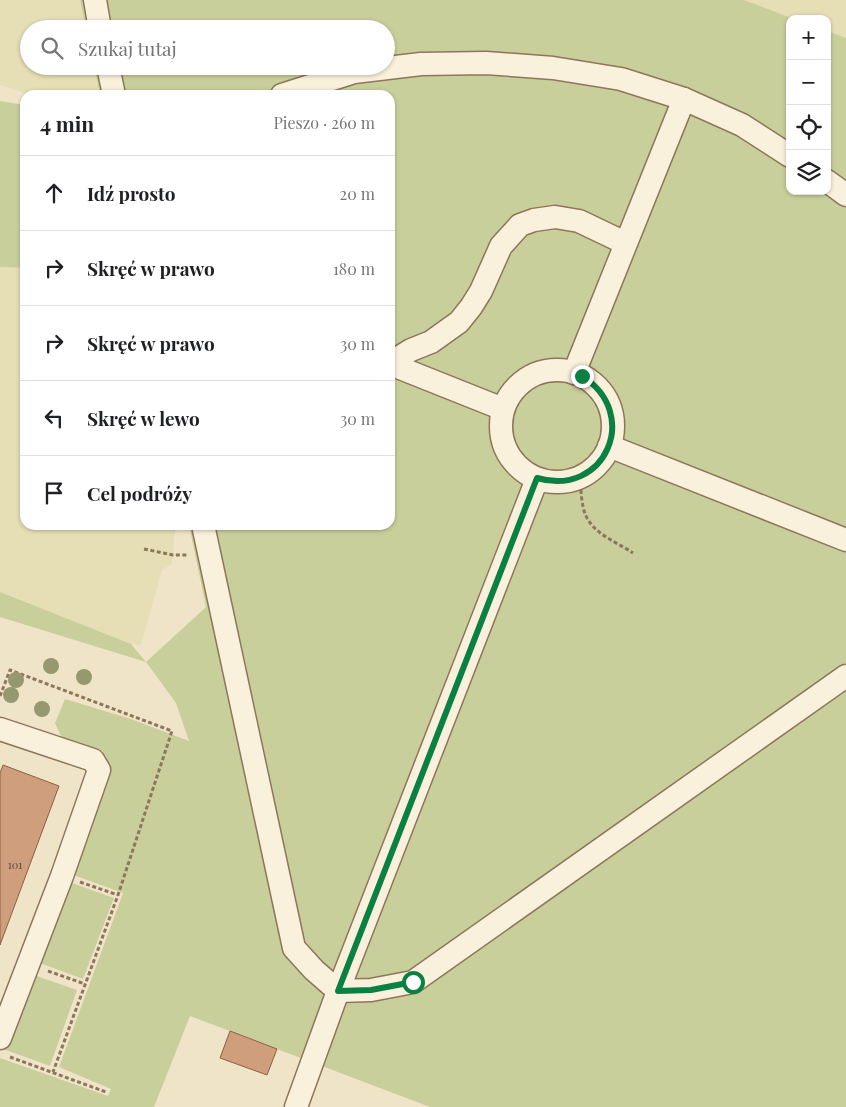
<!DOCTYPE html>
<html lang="pl">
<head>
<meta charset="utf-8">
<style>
	:root { --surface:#fff; --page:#f2f2f2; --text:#202124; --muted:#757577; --line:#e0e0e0 }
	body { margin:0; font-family:"Playfair Display",serif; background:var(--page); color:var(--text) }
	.controls { position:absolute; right:15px; top:15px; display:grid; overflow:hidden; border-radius:10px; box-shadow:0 1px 4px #0004 }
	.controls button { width:45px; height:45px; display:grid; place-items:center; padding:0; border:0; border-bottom:1px solid var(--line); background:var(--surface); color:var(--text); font:25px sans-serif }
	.stop { position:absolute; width:15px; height:15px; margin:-11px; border:4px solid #0b8043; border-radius:50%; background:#fff }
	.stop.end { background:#0b8043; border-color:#fff; box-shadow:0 1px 5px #0008 }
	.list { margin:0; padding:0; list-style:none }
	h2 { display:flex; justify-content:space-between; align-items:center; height:65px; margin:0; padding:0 20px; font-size:21px }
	h2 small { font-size:16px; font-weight:400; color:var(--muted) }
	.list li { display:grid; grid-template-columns:32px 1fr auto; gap:15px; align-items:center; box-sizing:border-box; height:75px; padding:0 20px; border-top:1px solid var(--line) }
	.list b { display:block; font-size:19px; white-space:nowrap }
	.list em { font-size:16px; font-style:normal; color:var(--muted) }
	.icon { flex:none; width:28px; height:28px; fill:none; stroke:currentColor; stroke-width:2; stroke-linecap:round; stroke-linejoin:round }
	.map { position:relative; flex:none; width:846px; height:1107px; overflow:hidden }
	.search { position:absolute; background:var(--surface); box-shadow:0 1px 4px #0004; left:20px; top:20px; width:375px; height:55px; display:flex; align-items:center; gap:12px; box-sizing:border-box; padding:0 18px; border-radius:28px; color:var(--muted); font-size:19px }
	.panel { position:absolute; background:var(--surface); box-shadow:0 1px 4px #0004; left:20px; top:90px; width:375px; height:440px; border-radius:15px }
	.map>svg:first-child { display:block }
	.farmland { fill:#e6deb5 }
	.green { fill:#c9cf9b }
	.building { fill:#cf9f7d; stroke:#8d5f41 }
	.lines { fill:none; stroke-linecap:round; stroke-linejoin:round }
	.minor-casing { stroke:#8d765c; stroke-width:25 }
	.path { stroke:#8d765c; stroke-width:3; stroke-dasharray:4 2.5; stroke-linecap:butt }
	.minor { stroke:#faf1dc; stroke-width:22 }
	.tree { fill:#96986f }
	.route { stroke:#0b8043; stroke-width:6 }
	.labels { text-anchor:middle; stroke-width:4.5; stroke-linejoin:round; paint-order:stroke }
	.number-label { font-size:11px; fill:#624a37 }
</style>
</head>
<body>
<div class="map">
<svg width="846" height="1107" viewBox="0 0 846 1107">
	<rect width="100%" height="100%" fill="#f0e4c8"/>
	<!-- farmland -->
	<g class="farmland">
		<polygon points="0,0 80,0 86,29 29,29 29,66 94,66 100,95 32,95 0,85"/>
		<polygon points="744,0 846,0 846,38 827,31 827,19 794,19"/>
		<polygon points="0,267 25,268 25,525 174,525 175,531 172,564 162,570 141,645 131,644 0,593"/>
	</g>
	<!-- green -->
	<g class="green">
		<polygon points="80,0 744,0 794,19 790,19 790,191 827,191 827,31 846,38 846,1107 430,1107 190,1016 154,1107 0,1107 0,1058 108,1096 111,1089 59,1067 123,893 68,873 107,762 66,747 55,723 65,699 131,719 189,741 176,703 146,662 0,617 0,592 131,644 146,662 206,607 189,525 390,525 390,95 100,95 94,66 386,66 386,29 86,29"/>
		<polygon points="0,101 25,105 25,268 0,267"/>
		<polygon points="66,881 114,898 83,979 37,962"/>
		<polygon points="31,974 77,990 50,1066 3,1049"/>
	</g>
	<!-- building -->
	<g class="building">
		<polygon points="3,765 59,786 0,945 0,773"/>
		<polygon points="230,1031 277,1049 267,1075 220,1058"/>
	</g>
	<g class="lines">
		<!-- minor casing -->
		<g class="minor-casing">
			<g id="minor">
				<polyline points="95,0 100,29"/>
				<polyline points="108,66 114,95"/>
				<polyline points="282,95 354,72 421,64 486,63 553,68 621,79 684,99 742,125 790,156"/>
				<polyline points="827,181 846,195"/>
				<polyline points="390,363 411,350 431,342 459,322 471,307 481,291 501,246 520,225 534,220 555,217 579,221 625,243"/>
				<polyline points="390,364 503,409"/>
				<circle cx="557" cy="426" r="56"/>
				<polyline points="574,373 684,99"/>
				<polyline points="609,446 846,540"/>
				<polyline points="203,525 294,948 314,970 338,991 371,990 413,982 846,676"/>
				<polyline points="0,729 93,760 99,770 62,876 0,1038"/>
				<polyline points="296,1107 338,991 537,479"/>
			</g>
		</g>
		<!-- path -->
		<g class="path">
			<path d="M580,477C581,489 581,505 586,516C595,535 617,542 633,553"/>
			<polyline points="144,549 173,555 188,555"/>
			<polyline points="0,696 10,670 172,731 118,895 53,1072"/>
			<polyline points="80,882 118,895"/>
			<polyline points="48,971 85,984"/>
			<polyline points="10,1057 106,1092"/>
		</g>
		<!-- minor -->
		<use href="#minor" class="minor"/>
	</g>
	<!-- trees -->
	<g class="tree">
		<circle cx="51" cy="666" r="8"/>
		<circle cx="84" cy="677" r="8"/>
		<circle cx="16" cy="680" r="8"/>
		<circle cx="11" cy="695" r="8"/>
		<circle cx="42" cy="709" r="8"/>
	</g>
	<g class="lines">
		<!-- route -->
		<path class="route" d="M413,982L371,990L338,991L537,478C605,498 642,414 582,376"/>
	</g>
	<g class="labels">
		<!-- number labels -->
		<g class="number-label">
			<text x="15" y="869">101</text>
		</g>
	</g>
</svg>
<div class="controls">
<button>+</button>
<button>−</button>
<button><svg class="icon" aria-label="locate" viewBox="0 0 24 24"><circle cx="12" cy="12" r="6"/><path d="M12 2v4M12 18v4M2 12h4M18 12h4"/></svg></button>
<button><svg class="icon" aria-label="layers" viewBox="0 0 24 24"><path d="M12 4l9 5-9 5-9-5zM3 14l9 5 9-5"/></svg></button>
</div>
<div class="stop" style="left:413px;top:982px"></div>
<div class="stop end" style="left:582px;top:376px"></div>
<div class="search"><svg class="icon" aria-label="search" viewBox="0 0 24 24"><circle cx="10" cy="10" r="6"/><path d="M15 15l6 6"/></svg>Szukaj tutaj</div>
<section class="panel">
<h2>4 min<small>Pieszo · 260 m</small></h2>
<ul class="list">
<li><svg class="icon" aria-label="ahead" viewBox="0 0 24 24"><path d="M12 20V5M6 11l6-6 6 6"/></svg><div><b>Idź prosto</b></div><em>20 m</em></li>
<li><svg class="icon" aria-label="right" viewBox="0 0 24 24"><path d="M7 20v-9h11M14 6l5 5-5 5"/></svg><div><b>Skręć w prawo</b></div><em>180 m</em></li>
<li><svg class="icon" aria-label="right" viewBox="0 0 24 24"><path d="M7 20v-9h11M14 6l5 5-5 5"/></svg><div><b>Skręć w prawo</b></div><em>30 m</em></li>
<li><svg class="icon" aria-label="left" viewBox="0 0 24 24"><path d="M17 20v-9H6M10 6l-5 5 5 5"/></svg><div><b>Skręć w lewo</b></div><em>30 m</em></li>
<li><svg class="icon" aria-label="arrive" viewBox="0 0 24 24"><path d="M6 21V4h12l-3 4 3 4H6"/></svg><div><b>Cel podróży</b></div></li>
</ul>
</section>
</div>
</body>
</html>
